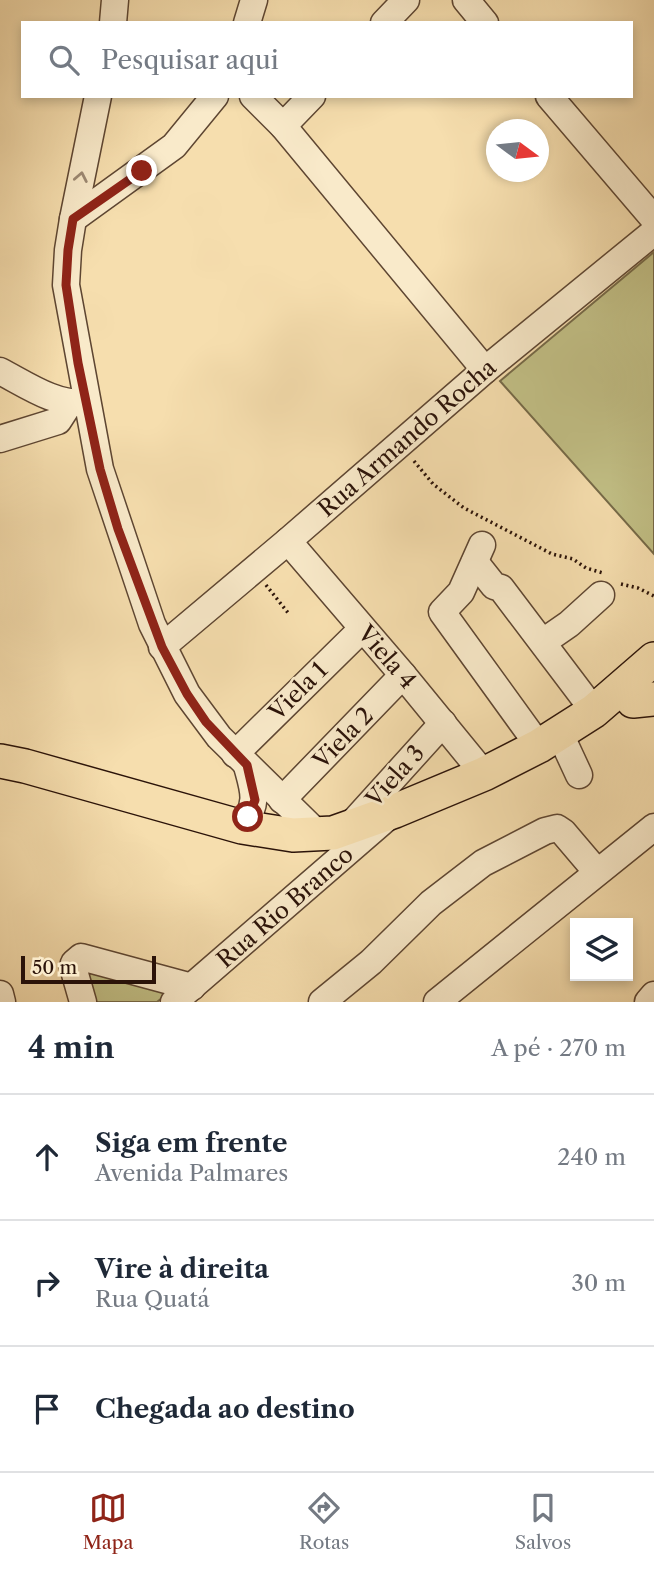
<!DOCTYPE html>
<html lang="pt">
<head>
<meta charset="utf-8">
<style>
	:root { --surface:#fff; --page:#f6f6f7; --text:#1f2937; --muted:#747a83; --line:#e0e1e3; --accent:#8f2418 }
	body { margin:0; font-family:"Libre Caslon Text",serif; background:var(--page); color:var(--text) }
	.controls { position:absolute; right:21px; bottom:21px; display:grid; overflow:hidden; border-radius:0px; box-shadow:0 4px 10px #0003 }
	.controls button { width:63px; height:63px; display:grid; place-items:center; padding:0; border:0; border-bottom:2px solid var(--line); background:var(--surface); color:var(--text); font:35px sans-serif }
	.compass { position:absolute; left:486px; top:119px; width:63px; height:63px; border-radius:50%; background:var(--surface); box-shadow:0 4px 10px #0003; rotate:105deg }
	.scale { position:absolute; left:21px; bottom:18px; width:135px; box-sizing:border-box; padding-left:7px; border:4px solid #2b1309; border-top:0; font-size:19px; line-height:24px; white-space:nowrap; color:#2b1309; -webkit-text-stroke:5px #f9eaca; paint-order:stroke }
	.stop { position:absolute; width:21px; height:21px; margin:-16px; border:5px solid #8f2418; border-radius:50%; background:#fff }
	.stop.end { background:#8f2418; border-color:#fff; box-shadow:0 2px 7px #0008 }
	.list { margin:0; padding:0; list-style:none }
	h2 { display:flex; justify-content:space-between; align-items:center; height:91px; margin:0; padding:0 28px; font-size:30px }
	h2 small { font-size:23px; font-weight:400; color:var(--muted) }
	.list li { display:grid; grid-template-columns:46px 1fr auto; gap:21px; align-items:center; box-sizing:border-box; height:126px; padding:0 28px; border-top:2px solid var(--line) }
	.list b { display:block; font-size:26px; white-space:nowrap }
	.list p { margin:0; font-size:23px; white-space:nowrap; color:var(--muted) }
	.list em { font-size:23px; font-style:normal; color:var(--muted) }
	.icon { flex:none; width:38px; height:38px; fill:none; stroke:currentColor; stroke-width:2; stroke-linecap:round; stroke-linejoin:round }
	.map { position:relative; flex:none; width:654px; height:1002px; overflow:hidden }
	.search { position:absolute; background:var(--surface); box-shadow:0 4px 10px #0003; left:21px; right:21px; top:21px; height:77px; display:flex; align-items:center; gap:18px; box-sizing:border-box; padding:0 24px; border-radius:0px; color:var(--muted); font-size:26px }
	.sheet { height:469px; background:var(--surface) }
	nav { display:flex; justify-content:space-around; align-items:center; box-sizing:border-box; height:98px; border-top:2px solid var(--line); background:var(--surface); font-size:19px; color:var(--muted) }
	nav a { display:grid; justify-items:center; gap:4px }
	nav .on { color:var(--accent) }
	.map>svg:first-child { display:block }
	.green { fill:#c2c086; stroke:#766a48; stroke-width:2 }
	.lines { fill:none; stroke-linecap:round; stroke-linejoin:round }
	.minor-casing { stroke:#5e4632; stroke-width:29 }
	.major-casing { stroke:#2b1309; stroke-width:36 }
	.path { stroke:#2b1309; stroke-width:3.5; stroke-dasharray:2 3.5; stroke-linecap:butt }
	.minor { stroke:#f9eaca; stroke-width:26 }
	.major { stroke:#f6deae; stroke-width:33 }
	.oneway { stroke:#9c8973 }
	.route { stroke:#8f2418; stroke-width:9 }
	.labels { text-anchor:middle; stroke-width:5; stroke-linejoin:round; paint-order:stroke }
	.street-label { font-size:23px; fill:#2b1309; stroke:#f9eaca }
</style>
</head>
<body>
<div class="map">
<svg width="654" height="1002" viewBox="0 0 654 1002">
	<rect width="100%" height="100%" fill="#f6deae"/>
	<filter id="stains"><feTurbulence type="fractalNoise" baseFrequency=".00286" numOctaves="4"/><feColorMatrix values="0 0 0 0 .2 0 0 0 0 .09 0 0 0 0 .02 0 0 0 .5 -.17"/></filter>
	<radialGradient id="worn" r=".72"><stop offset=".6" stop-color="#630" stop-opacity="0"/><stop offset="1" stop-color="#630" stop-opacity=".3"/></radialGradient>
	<!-- green -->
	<g class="green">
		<polygon points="654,252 654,554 500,381"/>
		<polygon points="90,970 164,992 163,997 157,1002 93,1002 85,974"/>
	</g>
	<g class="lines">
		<!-- minor casing -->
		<g class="minor-casing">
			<g id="minor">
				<polyline points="466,0 485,23"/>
				<polyline points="113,23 115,0"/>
				<polyline points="247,23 254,0"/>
				<polyline points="384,23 406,0"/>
				<polyline points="98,96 73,219 68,250 66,285 100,469 152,624 187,694 219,737 319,835"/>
				<polyline points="253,96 283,126 485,370"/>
				<polyline points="549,96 654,219"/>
				<polyline points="283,126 312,96"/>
				<polyline points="73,219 174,146 215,96"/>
				<path d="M0,371C27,385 55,405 86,403"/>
				<polyline points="0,439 58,421 69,404"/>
				<polyline points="288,541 403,675 484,774"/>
				<polyline points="482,545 461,592 442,612 539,746"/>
				<polyline points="475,562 494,586 501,588 594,711"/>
				<polyline points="543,642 569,624 601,595"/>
				<polyline points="162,647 288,541 485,370 654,232"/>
				<polyline points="560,734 579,775"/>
				<polyline points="235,754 362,629"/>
				<polyline points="282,800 403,675"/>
				<path d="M242,827C259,802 254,792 247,766"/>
				<polyline points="349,827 443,723"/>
				<polyline points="0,994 2,1002"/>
				<polyline points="83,1002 73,967 74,963 81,957 192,987"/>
				<polyline points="174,1002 390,815"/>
				<polyline points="322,1002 371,962 431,903 483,863 545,831 557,828 563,832 597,872"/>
				<polyline points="437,1002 654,827"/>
				<polyline points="648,1002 654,995"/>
			</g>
		</g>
		<!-- major casing -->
		<g class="major-casing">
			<g id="major">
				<polyline points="633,701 654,699"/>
				<polyline points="0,761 25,766 242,827 293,835 333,833 395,811 484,774 539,746 594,711 654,659"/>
			</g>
		</g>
		<!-- path -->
		<g class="path">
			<polyline points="414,461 433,484 464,508 552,554 573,559 586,568 603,573"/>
			<polyline points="621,584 638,588 654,596"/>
			<polyline points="266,585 289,614"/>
		</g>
		<!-- minor -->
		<use href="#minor" class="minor"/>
		<!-- major -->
		<use href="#major" class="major"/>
	</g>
	<!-- one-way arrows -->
	<defs><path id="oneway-chevron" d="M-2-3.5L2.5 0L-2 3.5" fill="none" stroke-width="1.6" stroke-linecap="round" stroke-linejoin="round" transform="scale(1.75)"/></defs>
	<use class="oneway" href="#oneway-chevron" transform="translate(81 177) rotate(-79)"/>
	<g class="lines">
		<!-- route -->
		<polyline class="route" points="142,171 73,219 68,250 66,285 78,363 100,469 118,529 162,647 187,694 206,722 247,765 255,800 248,817"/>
	</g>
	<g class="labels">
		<!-- street labels -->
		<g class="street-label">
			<text transform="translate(407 438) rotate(-41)" y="8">Rua Armando Rocha</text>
			<text transform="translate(387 657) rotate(49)" y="8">Viela 4</text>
			<text transform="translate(298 691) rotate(-45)" y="8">Viela 1</text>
			<text transform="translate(343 738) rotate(-46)" y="8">Viela 2</text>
			<text transform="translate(395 776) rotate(-48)" y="8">Viela 3</text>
			<text transform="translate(285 907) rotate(-41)" y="8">Rua Rio Branco</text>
		</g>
	</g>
	<rect width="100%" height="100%" filter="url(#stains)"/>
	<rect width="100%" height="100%" fill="url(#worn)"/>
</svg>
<div class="controls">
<button><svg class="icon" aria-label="layers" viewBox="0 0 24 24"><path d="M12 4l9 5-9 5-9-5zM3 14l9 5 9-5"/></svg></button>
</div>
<svg class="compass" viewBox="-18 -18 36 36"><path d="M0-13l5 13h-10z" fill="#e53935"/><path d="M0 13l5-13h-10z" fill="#747a83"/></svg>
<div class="scale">50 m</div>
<div class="stop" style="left:248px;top:817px"></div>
<div class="stop end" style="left:142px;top:171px"></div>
<div class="search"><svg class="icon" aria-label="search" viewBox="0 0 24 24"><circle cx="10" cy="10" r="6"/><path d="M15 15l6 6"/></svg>Pesquisar aqui</div>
</div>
<section class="sheet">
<h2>4 min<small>A pé · 270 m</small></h2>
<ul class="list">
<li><svg class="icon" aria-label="ahead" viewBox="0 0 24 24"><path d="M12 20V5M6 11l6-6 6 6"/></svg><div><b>Siga em frente</b><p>Avenida Palmares</p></div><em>240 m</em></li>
<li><svg class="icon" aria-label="right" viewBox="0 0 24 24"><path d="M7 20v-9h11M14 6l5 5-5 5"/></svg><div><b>Vire à direita</b><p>Rua Quatá</p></div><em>30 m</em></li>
<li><svg class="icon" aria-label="arrive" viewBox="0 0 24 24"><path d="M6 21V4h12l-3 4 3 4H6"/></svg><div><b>Chegada ao destino</b></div></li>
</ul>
</section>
<nav>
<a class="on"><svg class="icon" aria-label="map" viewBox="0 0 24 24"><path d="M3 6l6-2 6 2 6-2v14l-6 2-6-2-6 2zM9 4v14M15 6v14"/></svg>Mapa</a>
<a><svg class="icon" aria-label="directions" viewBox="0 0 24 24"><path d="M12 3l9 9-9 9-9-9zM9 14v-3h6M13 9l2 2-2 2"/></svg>Rotas</a>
<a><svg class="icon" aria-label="saved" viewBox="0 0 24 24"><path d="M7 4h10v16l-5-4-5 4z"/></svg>Salvos</a>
</nav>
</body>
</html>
